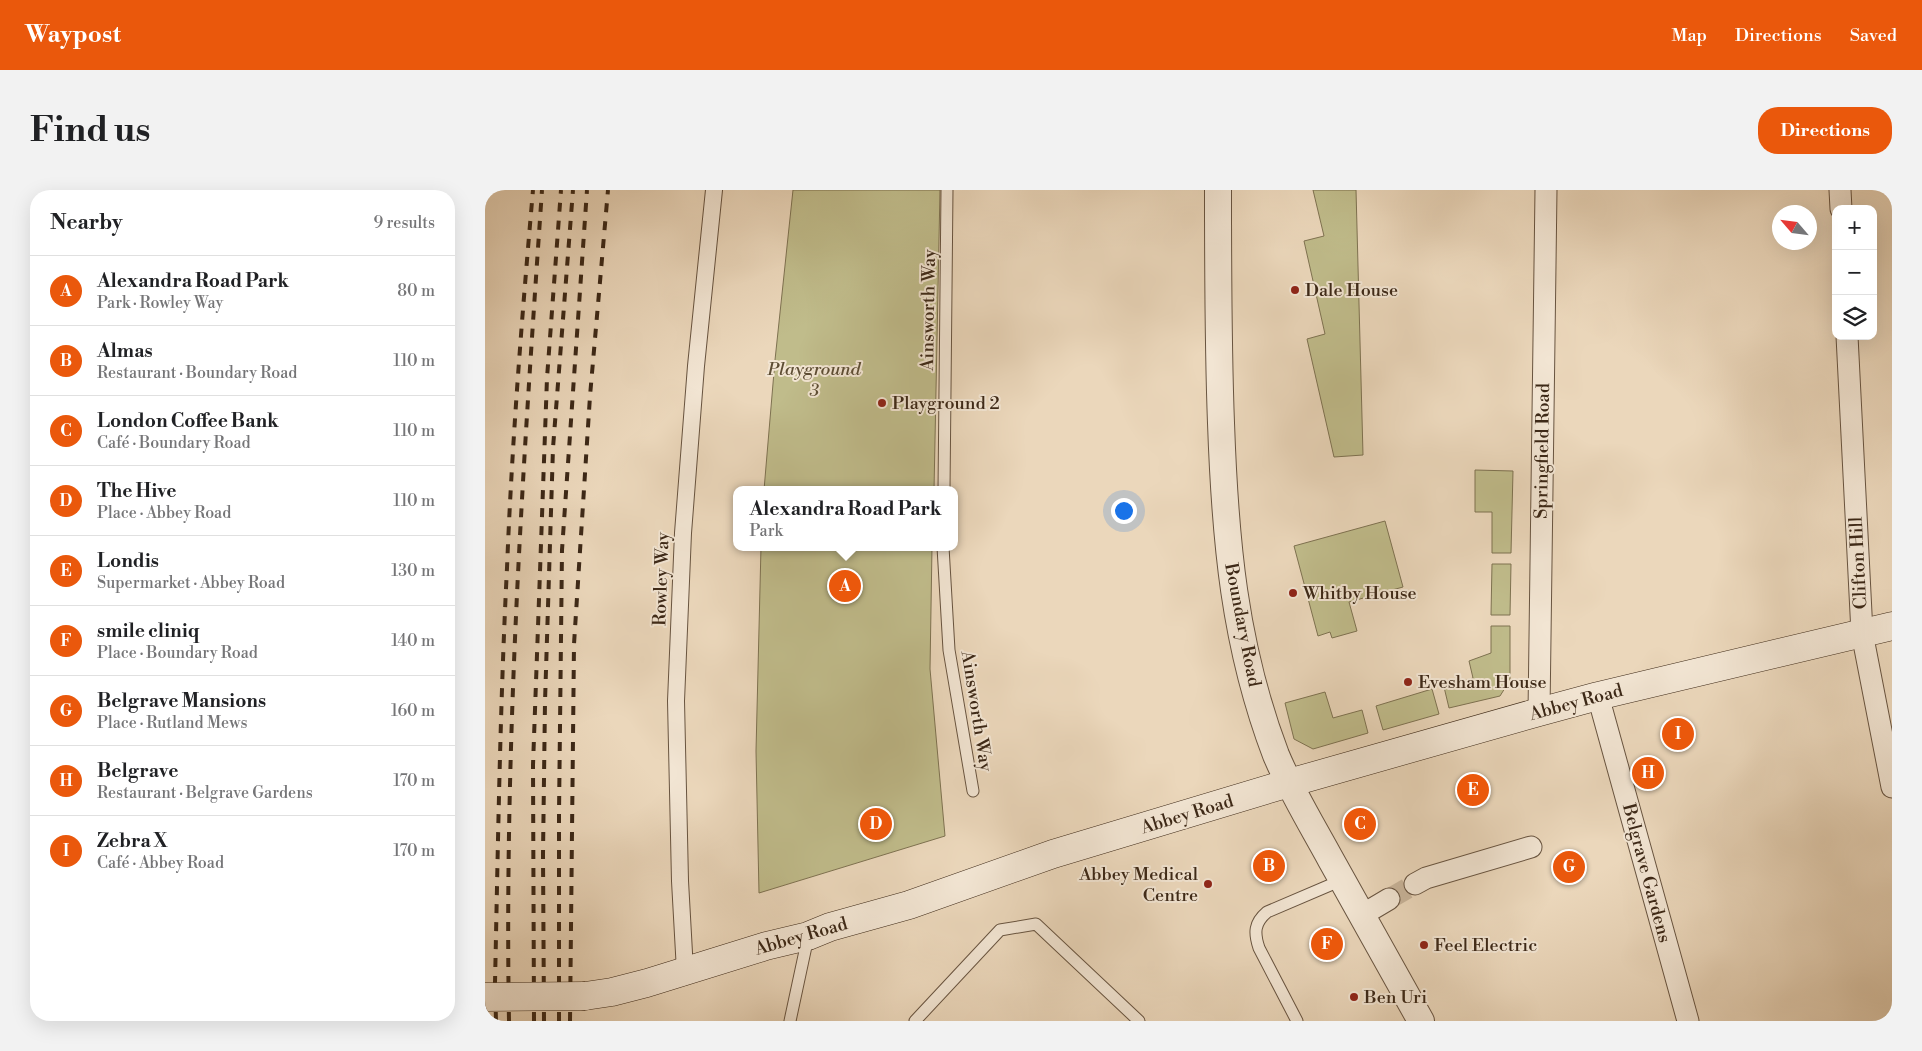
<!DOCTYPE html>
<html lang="en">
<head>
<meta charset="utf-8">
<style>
	:root { --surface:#fff; --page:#f2f2f2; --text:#202124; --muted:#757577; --line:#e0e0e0; --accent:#ea580c }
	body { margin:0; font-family:"Libre Bodoni",serif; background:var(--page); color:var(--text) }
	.controls { position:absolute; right:15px; top:15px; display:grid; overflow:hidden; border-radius:10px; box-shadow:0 5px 20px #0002 }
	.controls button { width:45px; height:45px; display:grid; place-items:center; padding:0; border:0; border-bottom:1px solid var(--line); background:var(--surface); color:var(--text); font:25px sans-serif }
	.compass { position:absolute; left:1287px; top:15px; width:45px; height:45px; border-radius:50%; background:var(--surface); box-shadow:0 5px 20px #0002; rotate:298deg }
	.you { position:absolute; left:638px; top:320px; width:18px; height:18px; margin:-12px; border:4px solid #fff; border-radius:50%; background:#1a73e8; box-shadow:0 0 0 8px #1a73e833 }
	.badge { display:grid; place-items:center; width:32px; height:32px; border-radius:50%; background:var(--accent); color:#fff; font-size:16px; font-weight:700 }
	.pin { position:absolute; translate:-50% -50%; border:2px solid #fff; box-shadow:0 1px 5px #0006 }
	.popup { position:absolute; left:248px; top:296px; width:225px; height:65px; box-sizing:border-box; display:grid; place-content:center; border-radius:10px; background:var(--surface); filter:drop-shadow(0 1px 4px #0005); font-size:16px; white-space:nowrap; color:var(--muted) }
	.popup b { font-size:19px; color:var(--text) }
	.popup::after { content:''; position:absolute; left:50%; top:100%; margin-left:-10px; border:10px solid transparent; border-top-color:var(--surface) }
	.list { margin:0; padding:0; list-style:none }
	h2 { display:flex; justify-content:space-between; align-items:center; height:65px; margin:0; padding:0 20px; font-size:21px }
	h2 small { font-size:16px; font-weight:400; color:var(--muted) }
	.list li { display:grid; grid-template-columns:32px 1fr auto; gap:15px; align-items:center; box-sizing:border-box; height:70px; padding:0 20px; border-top:1px solid var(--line) }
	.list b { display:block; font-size:19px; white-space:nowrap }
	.list p { margin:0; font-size:16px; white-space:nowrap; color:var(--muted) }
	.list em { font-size:16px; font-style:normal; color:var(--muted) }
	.icon { flex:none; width:28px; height:28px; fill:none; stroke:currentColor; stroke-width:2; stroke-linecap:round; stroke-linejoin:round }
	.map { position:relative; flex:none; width:1407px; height:831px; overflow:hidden; border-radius:20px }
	header { display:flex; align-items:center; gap:30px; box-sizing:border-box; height:70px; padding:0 25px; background:var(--accent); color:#fff }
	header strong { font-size:24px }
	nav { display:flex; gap:28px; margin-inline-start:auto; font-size:18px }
	.intro { display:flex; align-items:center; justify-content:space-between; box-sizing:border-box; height:120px; padding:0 30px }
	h1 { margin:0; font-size:35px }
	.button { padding:12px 22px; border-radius:20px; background:var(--accent); color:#fff; font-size:18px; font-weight:700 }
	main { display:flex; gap:30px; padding:0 30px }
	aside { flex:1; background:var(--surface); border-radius:20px; box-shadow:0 5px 20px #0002 }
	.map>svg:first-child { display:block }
	.green { fill:#c0bc8b; stroke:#7e7251 }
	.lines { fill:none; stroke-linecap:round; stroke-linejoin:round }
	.minor-tunnel { stroke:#c8b49a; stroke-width:21; stroke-dasharray:21 11; stroke-linecap:butt }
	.service-casing { stroke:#685440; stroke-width:13 }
	.pedestrian-casing { stroke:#685440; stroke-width:18 }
	.minor-casing { stroke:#685440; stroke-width:23 }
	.tertiary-casing { stroke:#685440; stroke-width:28 }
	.secondary-casing { stroke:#3c2817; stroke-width:29 }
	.service { stroke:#f2e5d3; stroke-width:11 }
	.pedestrian { stroke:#f2e5d3; stroke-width:16 }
	.minor { stroke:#f2e5d3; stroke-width:21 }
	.tertiary { stroke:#f2e5d3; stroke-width:26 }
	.secondary { stroke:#f2e5d3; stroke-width:28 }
	.rail { stroke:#3c2817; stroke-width:4; stroke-dasharray:9 9; stroke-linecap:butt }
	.secondary-bridge-casing { stroke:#3c2817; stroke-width:29; stroke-linecap:butt }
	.secondary-bridge { stroke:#f2e5d3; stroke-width:28 }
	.poi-dot { fill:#8f2418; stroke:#f2e5d3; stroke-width:2 }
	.labels { text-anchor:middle; stroke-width:4; stroke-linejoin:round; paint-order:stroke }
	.poi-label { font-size:18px; fill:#3c2817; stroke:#f2e5d3; text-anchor:start }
	.street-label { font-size:18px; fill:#3c2817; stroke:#f2e5d3 }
	.park-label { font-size:18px; font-style:italic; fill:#5d4d34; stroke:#f2e5d3 }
</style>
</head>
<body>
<header>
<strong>Waypost</strong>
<nav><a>Map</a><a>Directions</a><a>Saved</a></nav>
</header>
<div class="intro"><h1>Find us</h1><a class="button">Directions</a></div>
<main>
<aside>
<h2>Nearby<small>9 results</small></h2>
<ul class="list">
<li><span class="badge">A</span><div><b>Alexandra Road Park</b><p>Park · Rowley Way</p></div><em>80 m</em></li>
<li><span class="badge">B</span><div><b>Almas</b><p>Restaurant · Boundary Road</p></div><em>110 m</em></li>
<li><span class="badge">C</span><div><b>London Coffee Bank</b><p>Café · Boundary Road</p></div><em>110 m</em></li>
<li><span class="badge">D</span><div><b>The Hive</b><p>Place · Abbey Road</p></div><em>110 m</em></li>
<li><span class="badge">E</span><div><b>Londis</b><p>Supermarket · Abbey Road</p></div><em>130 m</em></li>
<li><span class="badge">F</span><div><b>smile cliniq</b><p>Place · Boundary Road</p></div><em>140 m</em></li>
<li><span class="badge">G</span><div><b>Belgrave Mansions</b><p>Place · Rutland Mews</p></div><em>160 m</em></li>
<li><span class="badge">H</span><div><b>Belgrave</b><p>Restaurant · Belgrave Gardens</p></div><em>170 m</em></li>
<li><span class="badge">I</span><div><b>Zebra X</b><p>Café · Abbey Road</p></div><em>170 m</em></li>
</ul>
</aside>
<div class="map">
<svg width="1407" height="831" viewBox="0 0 1407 831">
	<rect width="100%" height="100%" fill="#ebd7bb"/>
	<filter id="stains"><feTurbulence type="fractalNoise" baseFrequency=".004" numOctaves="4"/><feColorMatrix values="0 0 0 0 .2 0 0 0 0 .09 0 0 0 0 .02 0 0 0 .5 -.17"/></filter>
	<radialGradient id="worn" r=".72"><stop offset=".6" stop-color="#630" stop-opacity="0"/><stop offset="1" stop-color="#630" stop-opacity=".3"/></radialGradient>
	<!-- green -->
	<g class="green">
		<polygon points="308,0 455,0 449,300 279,300 290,170"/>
		<polygon points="828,0 871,0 878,265 849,267 822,149 840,144 819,51 839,46"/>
		<polygon points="990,280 1028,281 1026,363 1007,363 1007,322 990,322"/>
		<polygon points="900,331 918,397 864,412 872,441 847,448 845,442 833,446 809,356"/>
		<polygon points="276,357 447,357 445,479 460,646 274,703 271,561"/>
		<polygon points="1007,374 1026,374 1025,425 1006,425"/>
		<polygon points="1006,436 1025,436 1025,490 1015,506 964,518 959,497 988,488 984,471 1006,463"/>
		<polygon points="947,499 954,524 898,540 891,516"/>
		<polygon points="840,502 848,528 877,520 883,543 828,559 809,549 800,513"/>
	</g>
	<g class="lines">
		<!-- minor-tunnel -->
		<polyline class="minor-tunnel" points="904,709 930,694"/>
		<!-- service casing -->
		<g class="service-casing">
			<g id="service">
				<polyline points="459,300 462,0"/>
				<polyline points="458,357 464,460 488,601"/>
				<polyline points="305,831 323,747"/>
				<polyline points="430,831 515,740 551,734 654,831"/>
				<path d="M812,831L774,758C769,743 769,733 782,722L857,690"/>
			</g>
		</g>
		<!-- pedestrian casing -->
		<g class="pedestrian-casing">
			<polyline id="pedestrian" points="200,781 195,691 191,511 198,343 211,176 229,0"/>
		</g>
		<!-- minor casing -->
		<g class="minor-casing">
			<g id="minor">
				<polyline points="1355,0 1356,19"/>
				<polyline points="1362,146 1377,443 1407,597"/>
				<polyline points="1113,506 1203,831"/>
				<polyline points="1054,522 1061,0"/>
				<polyline points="930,694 941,688 1046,657"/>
				<polyline points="877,725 904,709"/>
			</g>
		</g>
		<!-- tertiary casing -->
		<g class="tertiary-casing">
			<path id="tertiary" d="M733,0C733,78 733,155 736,233C740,349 749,455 791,565C806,601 827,635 846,670C876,723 906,777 936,831"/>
		</g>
		<!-- secondary casing -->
		<g class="secondary-casing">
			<polyline id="secondary" points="100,806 127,802 162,793 281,756 323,746 345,737 424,715 568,664 804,593 1054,522 1113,506 1407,436"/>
		</g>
		<!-- service -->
		<use href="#service" class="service"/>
		<!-- pedestrian -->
		<use href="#pedestrian" class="pedestrian"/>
		<!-- minor -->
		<use href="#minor" class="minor"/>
		<!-- tertiary -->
		<use href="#tertiary" class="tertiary"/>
		<!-- secondary -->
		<use href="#secondary" class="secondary"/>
		<!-- rail -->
		<g class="rail">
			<path d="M11,831L10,793C13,655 15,516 22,378C27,252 37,126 48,0"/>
			<path d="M24,831C19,554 38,276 57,0"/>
			<polyline points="49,831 48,575 62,188 76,0"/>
			<polyline points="59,831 58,664 60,512 68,258 88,0"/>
			<polyline points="74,831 74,624 77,360 102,0"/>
			<polyline points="85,831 89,454 105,206 123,0"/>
		</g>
		<!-- secondary-bridge casing -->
		<g class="secondary-bridge-casing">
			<polyline id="secondary-bridge" points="0,807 100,806"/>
		</g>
		<!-- secondary-bridge -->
		<use href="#secondary-bridge" class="secondary-bridge"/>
	</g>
	<!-- markers -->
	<g class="poi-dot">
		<circle cx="810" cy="100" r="5"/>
		<circle cx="397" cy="213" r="5"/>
		<circle cx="808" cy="403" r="5"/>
		<circle cx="923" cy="492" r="5"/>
		<circle cx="723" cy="694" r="5"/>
		<circle cx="939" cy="755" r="5"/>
		<circle cx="869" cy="807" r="5"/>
	</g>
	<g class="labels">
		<!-- poi labels -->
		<g class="poi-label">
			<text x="820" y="106">Dale House</text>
			<text x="407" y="219">Playground 2</text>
			<text x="818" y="409">Whitby House</text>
			<text x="933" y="498">Evesham House</text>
			<text x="713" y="690" text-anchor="end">Abbey Medical<tspan x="713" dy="21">Centre</tspan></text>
			<text x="949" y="761">Feel Electric</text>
			<text x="879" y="813">Ben Uri</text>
		</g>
		<!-- street labels -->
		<g class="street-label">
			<text transform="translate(443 120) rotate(-89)" y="6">Ainsworth Way</text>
			<text transform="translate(1057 261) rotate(-89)" y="6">Springfield Road</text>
			<text transform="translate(1373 373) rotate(-93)" y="6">Clifton Hill</text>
			<text transform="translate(176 389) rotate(-88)" y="6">Rowley Way</text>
			<text transform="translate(758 435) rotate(79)" y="6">Boundary Road</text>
			<text transform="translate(1091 512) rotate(-15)" y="6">Abbey Road</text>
			<text transform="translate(492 521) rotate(81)" y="6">Ainsworth Way</text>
			<text transform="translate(702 624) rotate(-17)" y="6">Abbey Road</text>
			<text transform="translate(1162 683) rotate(75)" y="6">Belgrave Gardens</text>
			<text transform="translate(316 746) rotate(-16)" y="6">Abbey Road</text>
		</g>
		<!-- park labels -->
		<g class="park-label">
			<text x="329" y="185">Playground<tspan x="329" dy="21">3</tspan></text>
		</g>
	</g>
	<rect width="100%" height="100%" filter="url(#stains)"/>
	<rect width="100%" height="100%" fill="url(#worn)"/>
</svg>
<div class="controls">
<button>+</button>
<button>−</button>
<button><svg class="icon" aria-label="layers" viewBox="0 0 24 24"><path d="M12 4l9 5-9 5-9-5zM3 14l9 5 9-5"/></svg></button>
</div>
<svg class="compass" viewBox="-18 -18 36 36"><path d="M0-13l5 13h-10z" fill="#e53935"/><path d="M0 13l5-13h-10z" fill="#757577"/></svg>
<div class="you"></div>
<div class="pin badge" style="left:360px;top:396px">A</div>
<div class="popup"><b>Alexandra Road Park</b>Park</div>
<div class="pin badge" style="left:784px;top:676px">B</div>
<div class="pin badge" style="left:875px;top:634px">C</div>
<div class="pin badge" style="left:391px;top:634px">D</div>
<div class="pin badge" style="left:988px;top:600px">E</div>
<div class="pin badge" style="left:842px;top:754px">F</div>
<div class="pin badge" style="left:1084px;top:677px">G</div>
<div class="pin badge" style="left:1163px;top:583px">H</div>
<div class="pin badge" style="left:1193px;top:544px">I</div>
</div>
</main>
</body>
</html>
